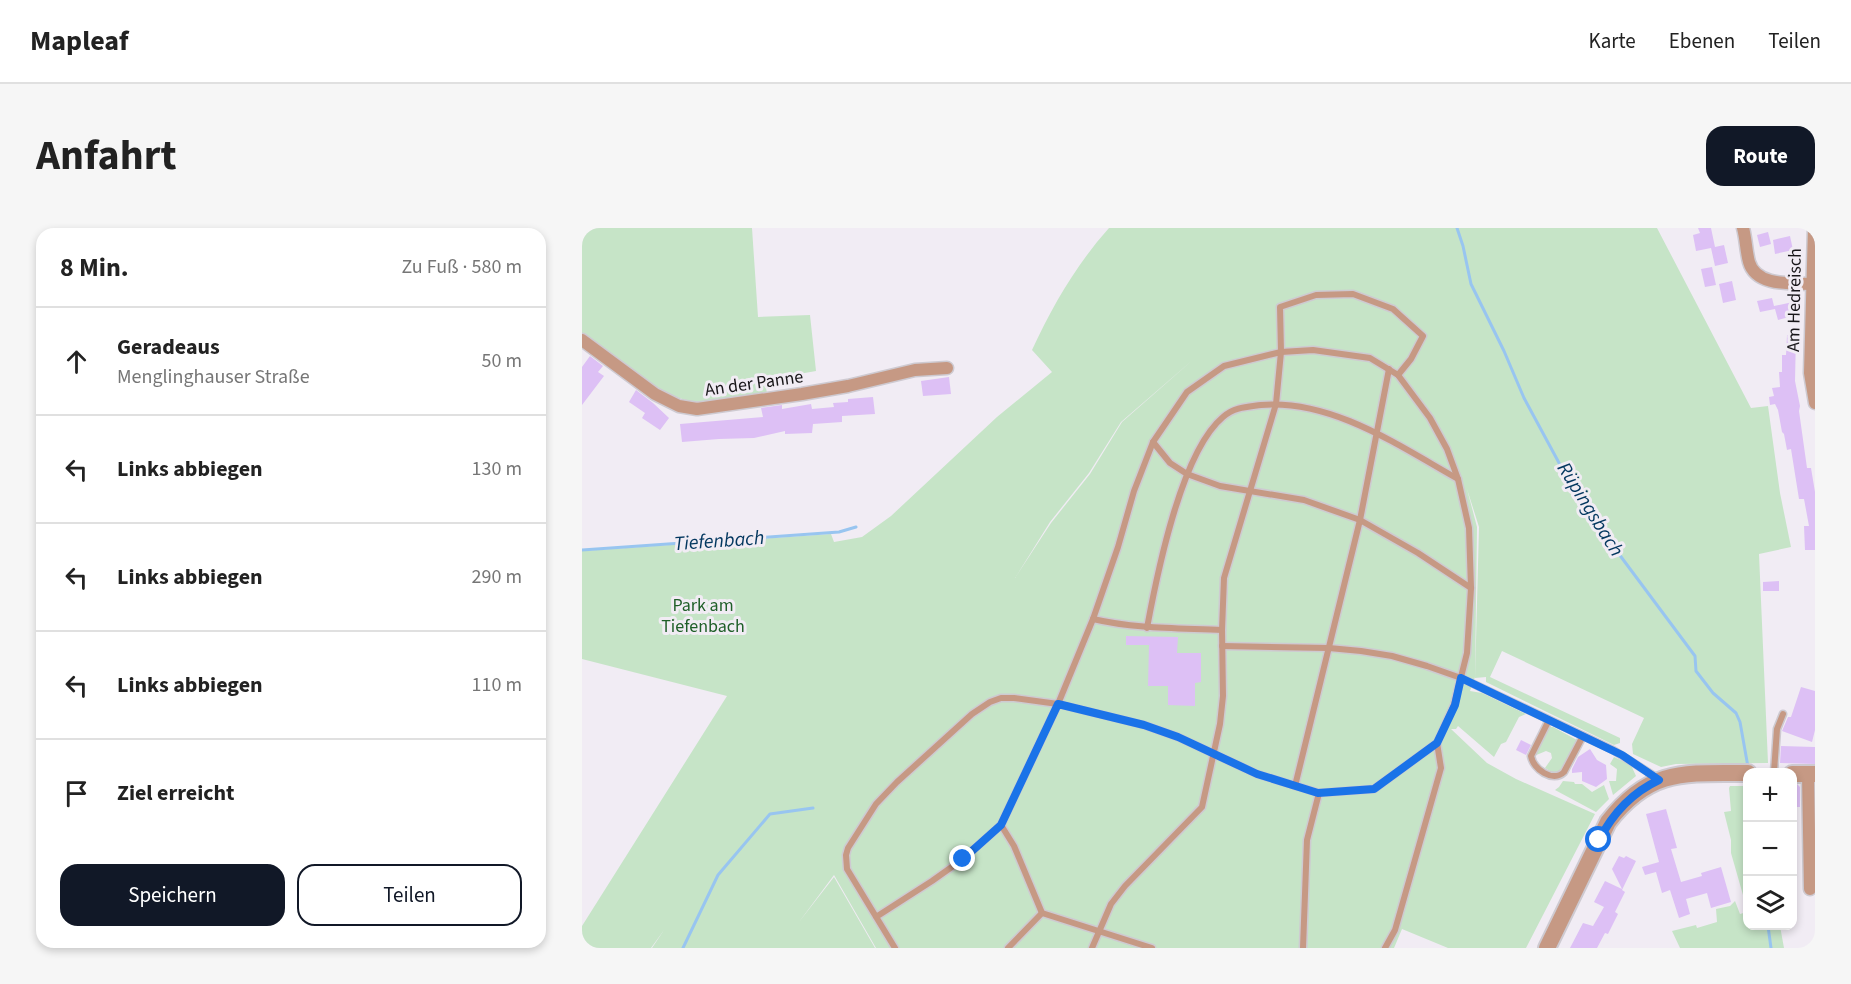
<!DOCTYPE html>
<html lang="de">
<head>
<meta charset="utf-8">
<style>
	:root { --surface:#fff; --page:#f6f6f6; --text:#222; --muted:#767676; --line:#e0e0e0; --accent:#111827 }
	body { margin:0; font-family:"Source Sans 3",sans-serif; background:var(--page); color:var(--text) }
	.controls { position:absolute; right:18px; bottom:18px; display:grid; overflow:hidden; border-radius:12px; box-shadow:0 3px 9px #0003 }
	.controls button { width:54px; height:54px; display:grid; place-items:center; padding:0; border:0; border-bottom:2px solid var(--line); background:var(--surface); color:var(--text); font:30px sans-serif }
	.stop { position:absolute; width:18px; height:18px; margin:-14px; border:4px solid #1a73e8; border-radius:50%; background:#fff }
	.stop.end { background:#1a73e8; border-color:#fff; box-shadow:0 2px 6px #0008 }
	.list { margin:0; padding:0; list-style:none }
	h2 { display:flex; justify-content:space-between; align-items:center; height:78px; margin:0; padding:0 24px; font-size:26px }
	h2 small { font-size:20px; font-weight:400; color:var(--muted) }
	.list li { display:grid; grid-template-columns:39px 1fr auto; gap:18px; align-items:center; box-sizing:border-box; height:108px; padding:0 24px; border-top:2px solid var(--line) }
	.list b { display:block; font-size:22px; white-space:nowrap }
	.list p { margin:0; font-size:20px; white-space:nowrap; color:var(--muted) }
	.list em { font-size:20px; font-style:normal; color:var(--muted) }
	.actions { display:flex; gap:12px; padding:18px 24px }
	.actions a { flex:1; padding:14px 0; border:2px solid var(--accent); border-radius:18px; text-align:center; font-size:21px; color:var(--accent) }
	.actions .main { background:var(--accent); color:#fff }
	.icon { flex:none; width:33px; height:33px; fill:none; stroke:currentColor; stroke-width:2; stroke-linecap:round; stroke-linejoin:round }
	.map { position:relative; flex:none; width:1233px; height:720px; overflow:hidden; border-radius:18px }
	header { display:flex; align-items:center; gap:36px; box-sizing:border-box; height:84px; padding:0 30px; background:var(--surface); border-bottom:2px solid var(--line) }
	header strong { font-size:28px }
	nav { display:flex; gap:33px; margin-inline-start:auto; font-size:21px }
	.intro { display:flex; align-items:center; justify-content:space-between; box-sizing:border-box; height:144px; padding:0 36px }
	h1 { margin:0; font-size:42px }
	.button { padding:15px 27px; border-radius:18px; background:var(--accent); color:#fff; font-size:21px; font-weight:700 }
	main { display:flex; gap:36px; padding:0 36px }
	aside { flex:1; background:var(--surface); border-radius:18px; box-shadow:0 3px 9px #0003 }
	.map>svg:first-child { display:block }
	.green { fill:#c6e4c7; fill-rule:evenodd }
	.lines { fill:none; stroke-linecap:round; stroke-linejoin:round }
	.stream { stroke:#98c5f0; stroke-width:3 }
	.building { fill:#ddc0f5 }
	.service-casing { stroke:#cecad1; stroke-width:9 }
	.minor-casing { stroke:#cecad1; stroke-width:15 }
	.tertiary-casing { stroke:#cecad1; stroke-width:20 }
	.service { stroke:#c69984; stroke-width:6 }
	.minor { stroke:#c69984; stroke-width:12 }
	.tertiary { stroke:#c69984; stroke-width:16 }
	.route { stroke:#1a73e8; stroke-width:8 }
	.labels { text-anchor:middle; stroke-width:6; stroke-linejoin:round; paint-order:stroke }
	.street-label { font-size:18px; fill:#181619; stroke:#f1ecf4 }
	.park-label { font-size:18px; fill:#1f5f28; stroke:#f1ecf4 }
	.water-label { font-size:20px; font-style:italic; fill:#03375f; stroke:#f1ecf4 }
</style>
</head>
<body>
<header>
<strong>Mapleaf</strong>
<nav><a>Karte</a><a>Ebenen</a><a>Teilen</a></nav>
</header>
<div class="intro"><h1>Anfahrt</h1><a class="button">Route</a></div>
<main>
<aside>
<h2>8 Min.<small>Zu Fuß · 580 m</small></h2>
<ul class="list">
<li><svg class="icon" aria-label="ahead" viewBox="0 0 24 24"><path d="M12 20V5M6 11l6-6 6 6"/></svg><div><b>Geradeaus</b><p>Menglinghauser Straße</p></div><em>50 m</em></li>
<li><svg class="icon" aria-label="left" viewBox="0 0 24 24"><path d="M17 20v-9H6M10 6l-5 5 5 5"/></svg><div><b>Links abbiegen</b></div><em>130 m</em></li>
<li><svg class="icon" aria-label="left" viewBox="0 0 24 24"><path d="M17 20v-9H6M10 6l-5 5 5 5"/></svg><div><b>Links abbiegen</b></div><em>290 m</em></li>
<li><svg class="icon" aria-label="left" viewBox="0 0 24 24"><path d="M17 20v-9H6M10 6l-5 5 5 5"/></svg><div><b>Links abbiegen</b></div><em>110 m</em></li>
<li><svg class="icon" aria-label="arrive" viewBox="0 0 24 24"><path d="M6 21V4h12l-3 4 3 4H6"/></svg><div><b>Ziel erreicht</b></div></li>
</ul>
<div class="actions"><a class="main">Speichern</a><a>Teilen</a></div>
</aside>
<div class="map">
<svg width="1233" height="720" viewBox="0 0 1233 720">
	<rect width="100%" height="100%" fill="#f1ecf4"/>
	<!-- green -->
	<g class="green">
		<path d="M0,0H170L176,89L228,87L234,143L183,152L185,166C164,169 142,174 120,174C82,175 30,129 0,108Z"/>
		<path d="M527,0H1075L1169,180L1186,178L1198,265L1209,319L1177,326L1186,535L1094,536L1079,539L1051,526L1050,516L1062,490L920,423L908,449L1038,510V515L1032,517L904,454V449L893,450L897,299L885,261L895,299L893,449L888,463L900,465L944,486L937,489L924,514L919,516L912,529L876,498L874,501H869L905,535L934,551L1013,586L944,720H866L820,701L812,720H294L252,647L217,694L252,649L293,720H70L82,702L69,720H0V698L145,468L0,431V323L249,306L252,314L280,309L309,288L415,189L470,144L450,122C471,77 494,37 527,0ZM613,130L540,194L508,246L469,295L433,350L468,294L507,245L539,194Z"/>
		<polygon points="968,499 971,499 995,512 978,543 973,546 963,540 970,530 969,525 964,523 952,528 965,501"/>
		<polygon points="1032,529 1049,537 1054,548 1031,567 1027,553 1034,553 1035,541 1028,536"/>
		<polygon points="981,553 992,554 993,556 1000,556 1010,564 1022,557 1027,571 1014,584 973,562 977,559"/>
		<polygon points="1148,558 1165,558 1165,681 1149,625 1149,612 1142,584 1149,583 1147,560"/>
		<polygon points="1153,673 1158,686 1165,684 1166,698 1198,698 1202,720 1098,720 1090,703 1114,697 1115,700 1135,694 1134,681 1148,678"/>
	</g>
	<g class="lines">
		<!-- stream -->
		<g class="stream">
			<polyline points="875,0 881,18 889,56 922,123 942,170 983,246 1022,306 1113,428 1114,443 1131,465 1154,485 1158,494 1166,539"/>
			<polyline points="0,322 257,304 274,299"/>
			<polyline points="1186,698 1189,720"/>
			<polyline points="101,720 136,647 188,586 231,580"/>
		</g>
	</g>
	<!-- building -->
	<g class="building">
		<polygon points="1116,0 1129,0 1133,19 1142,17 1146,35 1133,38 1129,20 1114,23 1111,7 1118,5"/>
		<polygon points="1186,4 1189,16 1178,19 1175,7"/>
		<polygon points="1208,8 1211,22 1193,26 1191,12"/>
		<polygon points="1130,39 1134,57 1123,59 1119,41"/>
		<polygon points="1150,53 1154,72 1141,75 1137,56"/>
		<polygon points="1190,70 1192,78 1211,74 1214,87 1196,92 1193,81 1178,84 1175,73"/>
		<polygon points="1205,107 1214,107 1213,153 1218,178 1217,183 1225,240 1229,240 1233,264 1233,322 1223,322 1222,298 1227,298 1222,271 1217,271 1209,221 1205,222 1202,206 1200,204 1196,182 1193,176 1188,177 1187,169 1192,168 1190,160 1198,159 1197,144 1200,144 1200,127 1204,127"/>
		<polygon points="8,128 21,138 16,144 22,148 0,177 0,139"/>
		<polygon points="367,149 369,166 341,168 339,153"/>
		<polygon points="54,162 71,175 87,190 78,202 60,190 63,185 47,174"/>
		<polygon points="291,169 293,186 260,188 260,194 231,196 230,205 203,206 203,203 172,210 137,211 100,214 98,196 181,189 179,180 200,177 200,181 229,176 230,181 252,179 251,175 266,174 266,171"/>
		<polygon points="1197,353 1197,363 1181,363 1181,354"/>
		<polygon points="544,408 596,409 595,425 619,425 619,454 613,455 613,478 586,477 586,458 566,458 567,417 544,417"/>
		<polygon points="1219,459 1233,463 1233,502 1230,514 1200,503 1206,489 1209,489"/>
		<polygon points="939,512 949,517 944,527 934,522"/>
		<polygon points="1199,518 1233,519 1233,536 1198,535"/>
		<polygon points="1008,521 1015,532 1024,537 1025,551 1014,559 1000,553 1000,544 990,545 990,541 996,529"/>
		<polygon points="1210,556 1215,556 1218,559 1218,579 1210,579"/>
		<polygon points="1084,581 1095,620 1089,621 1099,654 1120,648 1119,645 1139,639 1149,674 1129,680 1125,665 1104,671 1108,686 1097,690 1088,662 1080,665 1074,644 1063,647 1060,639 1077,634 1064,586"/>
		<polygon points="1037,628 1042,630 1044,628 1054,633 1040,662 1043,664 1033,684 1036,686 1026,706 1023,705 1015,720 988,720 1001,695 1011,698 1022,679 1012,674 1023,653 1040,661 1030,641"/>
	</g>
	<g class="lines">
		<!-- service casing -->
		<g class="service-casing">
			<g id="service">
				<polyline points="571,214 588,235 605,246 638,258 722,272 778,292 836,325 889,360"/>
				<path d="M511,391C554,401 596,400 640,402"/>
				<path d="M565,400C575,346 599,224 641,189C653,179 665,179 679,177C750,171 817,218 876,251"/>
				<polyline points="640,418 747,420 779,423 810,428 845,438 879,450 1031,522 1077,551"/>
				<path d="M967,492L949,528C951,541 971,555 982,544L1001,508"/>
				<polyline points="1192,544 1195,501 1201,486"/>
				<polyline points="713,558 778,292 807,141"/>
				<polyline points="419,597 432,618 460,685 570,720"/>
				<polyline points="294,689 350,653 381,631 419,597 476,476 511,391 536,319 552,263 571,214 605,164 642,138 699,124 731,122 788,130 816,147 848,190 865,221 876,251 887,300 889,360 885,425 872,477 855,515 792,561 737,565 675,546 596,509 562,497 476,476 432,470 419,470 408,474 390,486 315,554 294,576 266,620 264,627 265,641 313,720"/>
				<polyline points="426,720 460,685"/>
				<polyline points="510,720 529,676 543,658 620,579 638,496 641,468 640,402 642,350 694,176 699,124 698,79 734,67 771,66 811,81 841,108 829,131 816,147"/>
				<polyline points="721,720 725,612 737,565"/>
				<polyline points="803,720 813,702 859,540 855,515"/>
			</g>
		</g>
		<!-- minor casing -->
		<g class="minor-casing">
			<g id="minor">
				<path d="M1161,0C1164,11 1164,23 1167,34C1174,59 1210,55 1231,56"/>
				<polyline points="1232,0 1228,145 1233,175"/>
				<polyline points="0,112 73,166 97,178 115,181 220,166 266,158 333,142 365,140"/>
				<polyline points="1226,546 1228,661"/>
			</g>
		</g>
		<!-- tertiary casing -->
		<g class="tertiary-casing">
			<g id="tertiary">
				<polyline points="1210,546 1233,546"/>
				<path d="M965,720L1026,594C1068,540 1103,545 1166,545"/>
			</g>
		</g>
		<!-- service -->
		<use href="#service" class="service"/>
		<!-- minor -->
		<use href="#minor" class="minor"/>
		<!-- tertiary -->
		<use href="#tertiary" class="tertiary"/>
	</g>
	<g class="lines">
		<!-- route -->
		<path class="route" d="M381,631L419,597L476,476L562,497L596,509L675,546L736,565L792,561L855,515L873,477L879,450L1040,527L1077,552C1049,565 1031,585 1017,612"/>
	</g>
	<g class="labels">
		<!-- street labels -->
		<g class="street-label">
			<text transform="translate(1212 72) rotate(-89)" y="6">Am Hedreisch</text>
			<text transform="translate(172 155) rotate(-8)" y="6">An der Panne</text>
		</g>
		<!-- park labels -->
		<g class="park-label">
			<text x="121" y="383">Park am<tspan x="121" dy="21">Tiefenbach</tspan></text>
		</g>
		<!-- water labels -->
		<g class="water-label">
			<text transform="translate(1009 281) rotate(58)" y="7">Rüpingsbach</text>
			<text transform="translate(137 312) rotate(-4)" y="7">Tiefenbach</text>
		</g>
	</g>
</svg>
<div class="controls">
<button>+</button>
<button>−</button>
<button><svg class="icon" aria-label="layers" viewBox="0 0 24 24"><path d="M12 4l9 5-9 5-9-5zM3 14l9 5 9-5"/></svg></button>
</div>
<div class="stop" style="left:1017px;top:612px"></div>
<div class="stop end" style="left:381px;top:631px"></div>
</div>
</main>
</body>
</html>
